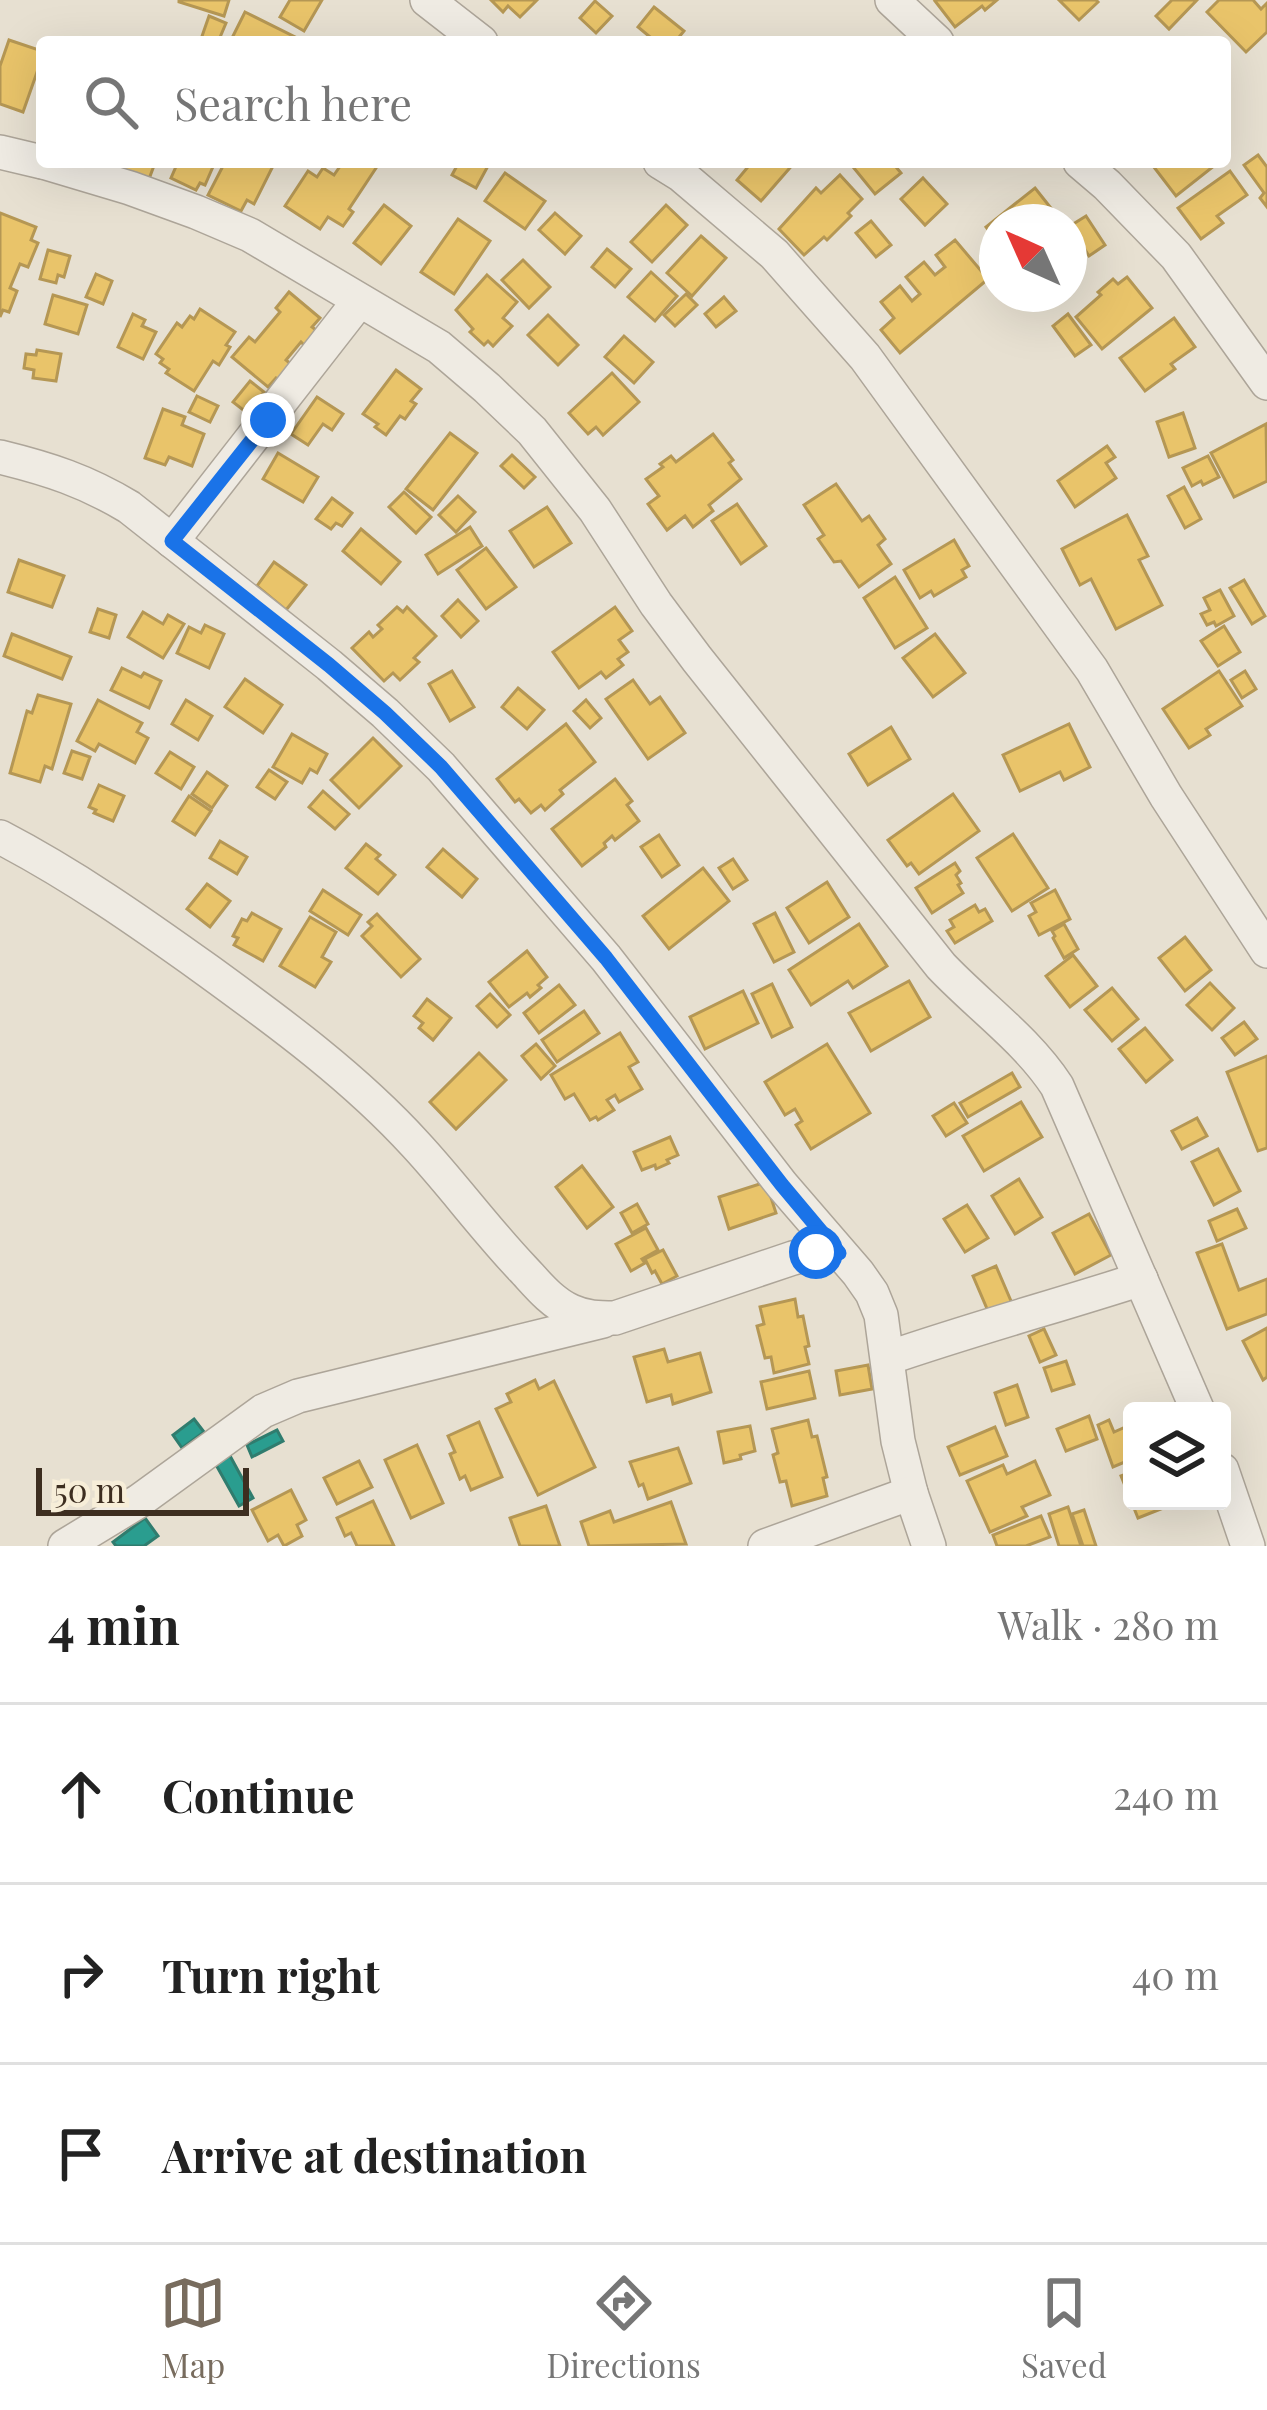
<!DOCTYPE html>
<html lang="en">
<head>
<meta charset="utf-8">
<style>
	:root { --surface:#fff; --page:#f2f2f2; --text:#222; --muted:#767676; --line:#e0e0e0; --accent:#786c5e }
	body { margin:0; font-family:"Playfair Display",serif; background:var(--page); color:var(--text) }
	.controls { position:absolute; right:36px; bottom:36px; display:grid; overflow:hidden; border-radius:12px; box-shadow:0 12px 48px #0002 }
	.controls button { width:108px; height:108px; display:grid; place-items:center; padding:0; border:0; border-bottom:3px solid var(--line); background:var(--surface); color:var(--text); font:60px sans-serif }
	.compass { position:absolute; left:979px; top:204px; width:108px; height:108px; border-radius:50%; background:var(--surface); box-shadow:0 12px 48px #0002; rotate:315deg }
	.scale { position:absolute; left:36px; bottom:30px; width:213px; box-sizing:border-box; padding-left:12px; border:6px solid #3d2e20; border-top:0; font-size:33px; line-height:42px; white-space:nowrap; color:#3d2e20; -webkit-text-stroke:9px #f7eed8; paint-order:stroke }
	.stop { position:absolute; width:36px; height:36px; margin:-27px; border:9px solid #1a73e8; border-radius:50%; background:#fff }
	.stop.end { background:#1a73e8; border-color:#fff; box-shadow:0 3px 12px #0008 }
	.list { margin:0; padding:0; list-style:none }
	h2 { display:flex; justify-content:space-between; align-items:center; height:156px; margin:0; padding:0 48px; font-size:51px }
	h2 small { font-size:39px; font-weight:400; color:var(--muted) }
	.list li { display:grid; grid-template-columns:78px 1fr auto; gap:36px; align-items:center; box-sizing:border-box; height:180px; padding:0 48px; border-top:3px solid var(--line) }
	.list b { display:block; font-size:45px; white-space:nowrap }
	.list em { font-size:39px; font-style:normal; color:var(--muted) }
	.icon { flex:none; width:66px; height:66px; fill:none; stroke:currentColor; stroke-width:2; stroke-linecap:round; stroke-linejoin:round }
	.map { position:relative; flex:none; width:1267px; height:1546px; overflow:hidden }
	.search { position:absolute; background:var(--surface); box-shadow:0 12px 48px #0002; left:36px; right:36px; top:36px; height:132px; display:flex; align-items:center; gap:30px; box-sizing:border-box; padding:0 42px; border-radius:12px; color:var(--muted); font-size:45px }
	.sheet { height:696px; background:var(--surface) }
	nav { display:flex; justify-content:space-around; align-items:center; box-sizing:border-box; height:168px; border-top:3px solid var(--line); background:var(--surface); font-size:33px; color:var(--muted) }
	nav a { display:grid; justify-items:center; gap:6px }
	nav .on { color:var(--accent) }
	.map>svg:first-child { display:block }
	.homes { fill:#e9c46a; stroke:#b59754; stroke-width:3 }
	.schools { fill:#2a9d8f; stroke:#307c6e; stroke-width:3 }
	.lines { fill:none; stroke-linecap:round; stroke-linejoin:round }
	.minor-casing { stroke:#ada599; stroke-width:36 }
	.minor { stroke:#efebe3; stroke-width:33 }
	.route { stroke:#1a73e8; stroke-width:15 }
</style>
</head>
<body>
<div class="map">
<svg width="1267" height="1546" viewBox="0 0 1267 1546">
	<rect width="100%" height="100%" fill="#e7e0d1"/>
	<!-- homes -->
	<g class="homes">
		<polygon points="179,0 229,0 224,16 179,2"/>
		<polygon points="290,0 322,0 304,31 280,17"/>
		<polygon points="491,0 537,0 520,17 508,6 503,12"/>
		<polygon points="937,0 997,0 985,10 982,6 955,27 935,1"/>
		<polygon points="1059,0 1096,0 1098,2 1079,20"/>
		<polygon points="1172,0 1197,0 1169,29 1156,16"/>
		<polygon points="1219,0 1253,0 1261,9 1267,3 1267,32 1246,52 1207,12"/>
		<polygon points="595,1 612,16 596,33 580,18"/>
		<polygon points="654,7 684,31 675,42 656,42 638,27"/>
		<polygon points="245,12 297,38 295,42 230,42"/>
		<polygon points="209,16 226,23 218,42 200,42"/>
		<polygon points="9,40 42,51 42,58 23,112 0,104 0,66"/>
		<polygon points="1258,155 1267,167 1267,207 1260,198 1264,193 1244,165"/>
		<polygon points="115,162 152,162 155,163 149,179 114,166"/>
		<polygon points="178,162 215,162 205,185 200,183 196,190 171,178"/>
		<polygon points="225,162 267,162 273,166 254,204 247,200 241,211 208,195"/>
		<polygon points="343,162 380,162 349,209 353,212 343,226 328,217 320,229 285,206 308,171 317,177 323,168 334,175"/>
		<polygon points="459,162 489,164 476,188 452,175"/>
		<polygon points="752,162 795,162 761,201 737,180"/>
		<polygon points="849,162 892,162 901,173 875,194"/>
		<polygon points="1150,162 1219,162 1176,196"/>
		<polygon points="1230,171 1247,195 1217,216 1223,223 1201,239 1178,208"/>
		<polygon points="505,173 545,201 525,229 485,201"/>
		<polygon points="840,175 862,199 848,213 851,216 827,240 824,237 804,255 779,229 816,188 821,193"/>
		<polygon points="923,178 947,204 925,225 901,199"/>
		<polygon points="1035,188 1058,217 1051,222 997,222 997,241 986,227"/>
		<polygon points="384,205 411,226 381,264 354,243"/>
		<polygon points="666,205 687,225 652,262 631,242"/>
		<polygon points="0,213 36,227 31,240 38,243 28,267 20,264 10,288 17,291 9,312 3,310 0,317"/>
		<polygon points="555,213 581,236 565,254 539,230"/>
		<polygon points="1086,216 1105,245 1089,256 1070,226"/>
		<polygon points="458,219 490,241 454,294 421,272"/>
		<polygon points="871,221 891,245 876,257 856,233"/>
		<polygon points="701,236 726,258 692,296 667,273"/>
		<polygon points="955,240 988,279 900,353 881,330 894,318 881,302 900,286 912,301 920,294 906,277 924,262 935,275 945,267 936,255"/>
		<polygon points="607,249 631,269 615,287 592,267"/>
		<polygon points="48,250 70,256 64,277 58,275 56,283 40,279"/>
		<polygon points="523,260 550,287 529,308 502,280"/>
		<polygon points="651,272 677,296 655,321 628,297"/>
		<polygon points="96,274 112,281 103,304 86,297"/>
		<polygon points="487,275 517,302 503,318 512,326 493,346 488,341 484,345 470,332 473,329 456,310"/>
		<polygon points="1127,277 1152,308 1102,349 1076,317 1101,295 1098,292 1113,279 1118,284"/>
		<polygon points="289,292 320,318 312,327 320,333 307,348 301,342 286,360 293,366 281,381 276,378 268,387 232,357 249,337 255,342 280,312 276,308"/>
		<polygon points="686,294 697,305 675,326 664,315"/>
		<polygon points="53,295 87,305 78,334 45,324"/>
		<polygon points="724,297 736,311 716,327 705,314"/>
		<polygon points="200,309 235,332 226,345 230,347 219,365 213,361 194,391 166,373 169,369 160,363 163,359 156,354 177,323 182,327 190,316 194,319"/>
		<polygon points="133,314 145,320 142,326 156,332 143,359 118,347"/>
		<polygon points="1068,314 1091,345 1075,356 1053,326"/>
		<polygon points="548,315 578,345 558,365 528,335"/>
		<polygon points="1174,318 1195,347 1171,364 1175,369 1145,391 1120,358"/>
		<polygon points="624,336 653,362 634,383 605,357"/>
		<polygon points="37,350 61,354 56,381 33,378 34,370 24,368 26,354 36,355"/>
		<polygon points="396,370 421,389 411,401 416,404 405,419 400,416 386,435 375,427 378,424 363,414"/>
		<polygon points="612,373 639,402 603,435 596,427 588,434 569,413"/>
		<polygon points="250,381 264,392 247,413 233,402"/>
		<polygon points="197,396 218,406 210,422 189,412"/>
		<polygon points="317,397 343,414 332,430 323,424 308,445 291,434"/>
		<polygon points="163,409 185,417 182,425 204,434 192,466 169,457 165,465 145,458"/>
		<polygon points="1183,413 1195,448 1169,457 1157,422"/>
		<polygon points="1266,424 1267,481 1234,497 1211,453"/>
		<polygon points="450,433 477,453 433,510 406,489"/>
		<polygon points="713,434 733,460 729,463 741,479 709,505 713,511 693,527 685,516 667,530 648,504 659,496 646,479 663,467 660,464 671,456 676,462"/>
		<polygon points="1107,446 1115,457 1106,463 1116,478 1075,507 1058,481"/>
		<polygon points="278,453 318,477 303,502 263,479"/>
		<polygon points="512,455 535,477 524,488 501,466"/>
		<polygon points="1208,456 1219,477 1203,485 1201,481 1192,486 1183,468"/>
		<polygon points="836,484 862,521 869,516 885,539 878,545 891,564 859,587 841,561 834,562 818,539 824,535 804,505"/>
		<polygon points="1184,487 1201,519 1185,528 1168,496"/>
		<polygon points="404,492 431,517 416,533 389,507"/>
		<polygon points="458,496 475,512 456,532 439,515"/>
		<polygon points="332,498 352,513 342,526 336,523 331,529 316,519"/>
		<polygon points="737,504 766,546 741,564 712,521"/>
		<polygon points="547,507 571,543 534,567 510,531"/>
		<polygon points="1127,515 1148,556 1139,560 1162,605 1116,629 1091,579 1080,585 1062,549"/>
		<polygon points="470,527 482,546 438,574 426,555"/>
		<polygon points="361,529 400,562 381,584 343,551"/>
		<polygon points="954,540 969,566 962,570 966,577 934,596 931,591 920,598 904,570"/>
		<polygon points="486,548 516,587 486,609 457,570"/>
		<polygon points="19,560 64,576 52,607 8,592"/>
		<polygon points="274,562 306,585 286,610 257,586"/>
		<polygon points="895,577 927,628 895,648 864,598"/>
		<polygon points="1244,580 1265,616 1252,624 1230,588"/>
		<polygon points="1220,590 1234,616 1216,626 1214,622 1207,625 1201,614 1210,610 1204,598"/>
		<polygon points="458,600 478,621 461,637 442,616"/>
		<polygon points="397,607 403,612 407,607 436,636 414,658 419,662 400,680 393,673 384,681 352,648 369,632 373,637 382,629 378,625"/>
		<polygon points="615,607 632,631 619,640 628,652 618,659 623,665 606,678 601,672 579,688 553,652"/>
		<polygon points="98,609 116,615 109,638 90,632"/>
		<polygon points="143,612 163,624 168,615 184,624 163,658 128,637"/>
		<polygon points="205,625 224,634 209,668 177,653 189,627 201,633"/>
		<polygon points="1224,626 1240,652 1218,666 1201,641"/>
		<polygon points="12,634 71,657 62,679 4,656"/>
		<polygon points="935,634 965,673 933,697 903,658"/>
		<polygon points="122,668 141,677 144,673 161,681 149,708 111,690"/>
		<polygon points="452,671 474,707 450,721 429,684"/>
		<polygon points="1219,671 1242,706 1206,729 1210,735 1189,748 1163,709"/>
		<polygon points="1245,671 1256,689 1242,698 1231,680"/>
		<polygon points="245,679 282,705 263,733 225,707"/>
		<polygon points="633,680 650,704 660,697 685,733 648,759 606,699"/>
		<polygon points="518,688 544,710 527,729 502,707"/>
		<polygon points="38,695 71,704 52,769 45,766 40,782 10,773 27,711 32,713"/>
		<polygon points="98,700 142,723 137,732 148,738 135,763 99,744 95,751 77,741"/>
		<polygon points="186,700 212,716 198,740 172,724"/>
		<polygon points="586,700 601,718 590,728 574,711"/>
		<polygon points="566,724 595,762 560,790 563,794 545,810 541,805 531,813 519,799 515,802 497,779"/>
		<polygon points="1069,724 1090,767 1064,780 1060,772 1020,791 1003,755"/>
		<polygon points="891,727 910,759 868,785 849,754"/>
		<polygon points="292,734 327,754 317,773 310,769 302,783 273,767"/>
		<polygon points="373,738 401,766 359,808 331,780"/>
		<polygon points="72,751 90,757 82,779 64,773"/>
		<polygon points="170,752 194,767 181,789 156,773"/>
		<polygon points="269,770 287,782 275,799 257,787"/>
		<polygon points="207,772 227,786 212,808 192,794"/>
		<polygon points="615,779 632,801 627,805 639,821 615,840 612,836 604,843 606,847 582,866 552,829"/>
		<polygon points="99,785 124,796 113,821 94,813 96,810 89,807"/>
		<polygon points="323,791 349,814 335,829 309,807"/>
		<polygon points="953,794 979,831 919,874 911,863 907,866 888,840"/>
		<polygon points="189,796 211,811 195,835 173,821"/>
		<polygon points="1013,834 1048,888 1012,911 977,858"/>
		<polygon points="659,835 679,865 662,877 641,847"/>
		<polygon points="220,841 247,857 237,874 210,858"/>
		<polygon points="366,844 380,855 376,859 395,875 378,894 346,868"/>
		<polygon points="443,849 477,879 462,897 427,867"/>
		<polygon points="733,859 747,880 733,889 719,868"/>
		<polygon points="955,863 960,871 956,875 961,883 958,885 963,893 932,913 916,888"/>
		<polygon points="703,868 729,901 669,949 643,916"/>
		<polygon points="827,882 849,917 809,943 787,908"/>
		<polygon points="207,884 230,901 210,927 187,909"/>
		<polygon points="323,890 361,915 348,935 310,911"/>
		<polygon points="1055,890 1070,919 1039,935 1029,916 1036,912 1031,903"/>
		<polygon points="975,905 979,912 985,909 992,921 955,943 947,931 954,927 950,920"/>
		<polygon points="252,913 281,929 263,961 234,945 238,938 233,936 242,919 247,921"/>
		<polygon points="775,913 794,952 774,962 754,924"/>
		<polygon points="377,914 420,959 401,977 362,936 372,926 368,922"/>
		<polygon points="310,917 336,932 322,957 331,962 315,987 280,966"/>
		<polygon points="859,924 887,966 853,988 848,981 811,1005 789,970"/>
		<polygon points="1064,924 1078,949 1064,958 1053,938 1055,936 1052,931"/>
		<polygon points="1185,937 1211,970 1185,991 1159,958"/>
		<polygon points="527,951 547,977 538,985 541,988 530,997 527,993 509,1007 489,982"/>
		<polygon points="1073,955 1097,986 1070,1007 1046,976"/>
		<polygon points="909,981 930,1017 871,1051 849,1013"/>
		<polygon points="1210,983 1234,1008 1212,1030 1187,1005"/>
		<polygon points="772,984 792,1027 772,1037 752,994"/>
		<polygon points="559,985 575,1005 539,1033 524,1013"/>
		<polygon points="1112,988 1138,1019 1112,1041 1085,1010"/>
		<polygon points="743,991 758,1023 705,1049 690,1017"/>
		<polygon points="490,994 510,1015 497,1027 477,1006"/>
		<polygon points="427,999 451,1018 433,1040 419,1028 423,1023 414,1016"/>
		<polygon points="584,1011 599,1033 557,1062 542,1040"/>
		<polygon points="1244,1022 1257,1039 1235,1055 1222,1038"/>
		<polygon points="1145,1028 1172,1060 1146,1082 1119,1049"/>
		<polygon points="620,1033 638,1062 629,1067 642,1089 619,1102 615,1095 607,1100 614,1110 598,1120 596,1117 590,1120 574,1094 565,1099 551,1075"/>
		<polygon points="536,1044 555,1066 541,1079 522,1056"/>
		<polygon points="827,1044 870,1113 811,1149 796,1125 802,1121 795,1109 785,1115 765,1082"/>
		<polygon points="479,1053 506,1080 456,1129 430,1102"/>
		<polygon points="1267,1056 1267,1148 1258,1151 1227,1072"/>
		<polygon points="1012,1073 1020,1087 968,1117 960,1103"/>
		<polygon points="1021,1102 1042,1137 984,1171 963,1136"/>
		<polygon points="954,1103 967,1123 946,1136 933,1116"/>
		<polygon points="1197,1118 1207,1136 1182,1149 1172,1131"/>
		<polygon points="670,1137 678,1155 667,1160 669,1163 656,1169 655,1165 642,1170 634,1152"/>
		<polygon points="1218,1149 1240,1191 1214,1205 1192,1162"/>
		<polygon points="582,1166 613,1207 587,1228 556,1187"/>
		<polygon points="1019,1179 1042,1217 1015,1234 992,1196"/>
		<polygon points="766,1182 776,1213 729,1229 719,1197"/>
		<polygon points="637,1204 648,1224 632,1233 621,1213"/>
		<polygon points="967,1205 988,1238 965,1252 944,1219"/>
		<polygon points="1237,1209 1246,1228 1217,1241 1209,1221"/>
		<polygon points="1089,1214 1111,1255 1075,1274 1053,1233"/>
		<polygon points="646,1228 658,1250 642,1259 645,1263 631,1271 616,1244"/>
		<polygon points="1222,1244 1239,1290 1267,1279 1267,1314 1227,1329 1197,1253"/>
		<polygon points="663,1250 677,1276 662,1284 655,1271 652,1273 645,1259"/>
		<polygon points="996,1266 1014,1308 991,1318 973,1276"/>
		<polygon points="795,1299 798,1317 803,1316 809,1346 805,1347 809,1364 774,1373 771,1357 765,1358 757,1326 764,1324 760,1307"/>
		<polygon points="1267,1328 1267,1377 1263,1380 1243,1341"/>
		<polygon points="1044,1329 1056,1355 1040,1362 1029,1336"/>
		<polygon points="664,1349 668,1362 700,1353 711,1392 673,1404 671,1395 647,1402 634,1357"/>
		<polygon points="1066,1361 1074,1384 1052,1391 1044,1368"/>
		<polygon points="868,1365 872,1389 840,1395 836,1371"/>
		<polygon points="809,1371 815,1398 767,1409 761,1382"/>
		<polygon points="535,1380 539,1389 554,1381 595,1467 538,1495 496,1409 511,1402 507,1394"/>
		<polygon points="1017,1385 1028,1417 1006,1425 995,1393"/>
		<polygon points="1089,1416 1097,1439 1066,1451 1057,1429"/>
		<polygon points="808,1420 812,1437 817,1436 827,1477 823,1478 827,1496 792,1506 786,1481 780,1482 773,1455 778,1453 772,1429"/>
		<polygon points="1109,1420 1114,1432 1130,1425 1132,1430 1132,1459 1113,1467 1098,1425"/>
		<polygon points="479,1422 502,1477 471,1490 465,1476 460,1479 450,1454 455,1452 448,1436"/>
		<polygon points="750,1426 755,1451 740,1455 741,1459 724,1463 718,1432"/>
		<polygon points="995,1427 1007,1456 960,1475 948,1447"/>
		<polygon points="417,1445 443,1503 411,1518 385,1460"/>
		<polygon points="678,1448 691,1483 648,1499 643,1484 639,1486 630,1462"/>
		<polygon points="359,1461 372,1487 337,1504 324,1478"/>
		<polygon points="1035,1461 1050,1495 1022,1507 1027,1516 990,1532 967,1481 1003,1465 1007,1474"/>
		<polygon points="1132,1472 1132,1501 1181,1501 1138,1518 1121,1476"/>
		<polygon points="291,1490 306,1520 297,1525 302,1536 284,1546 278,1535 268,1541 252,1510"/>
		<polygon points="373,1501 394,1546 357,1546 351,1533 345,1536 337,1518"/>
		<polygon points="671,1502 686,1544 589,1546 581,1522 610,1511 614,1522"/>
		<polygon points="546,1506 560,1546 520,1546 510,1518"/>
		<polygon points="1068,1507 1081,1546 1059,1546 1049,1514"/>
		<polygon points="1084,1510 1096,1546 1083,1546 1072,1514"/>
		<polygon points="1041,1516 1050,1537 1026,1546 997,1546 993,1535"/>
	</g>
	<!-- schools -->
	<g class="schools">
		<polygon points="194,1419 204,1432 182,1448 173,1435"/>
		<polygon points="277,1430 283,1441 252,1457 247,1445"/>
		<polygon points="229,1454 253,1498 239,1506 215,1463"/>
		<polygon points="145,1518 158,1536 144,1546 116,1546 113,1542"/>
	</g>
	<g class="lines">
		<!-- minor casing -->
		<g class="minor-casing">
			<g id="minor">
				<polyline points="427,0 481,42"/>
				<polyline points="892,0 937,42"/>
				<polyline points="0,152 42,162"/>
				<path d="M43,162L130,188L196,212L250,235L439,347L487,388L532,431L595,510L656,604L697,659L941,966C980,1007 1027,1040 1057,1086L1198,1411"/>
				<polyline points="660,162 681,175 774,254 865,357 1092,670 1166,796 1267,951"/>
				<polyline points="1080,162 1107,185 1176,256 1267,383"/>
				<path d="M0,457C49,469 86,481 129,507L329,665L385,713L441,767L606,958L782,1185L858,1273L872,1293L881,1315L898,1441L911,1493L929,1546"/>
				<polyline points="172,541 359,301"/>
				<path d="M0,837C73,875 140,922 207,970C280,1023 355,1078 416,1145C453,1185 485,1229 523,1269C537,1284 551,1302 571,1311C586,1318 599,1318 615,1318L793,1258L816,1252L839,1253"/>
				<path d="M888,1358C972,1329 1057,1306 1141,1279"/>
				<polyline points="1222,1470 1248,1546"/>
				<polyline points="65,1546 139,1501 263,1411 298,1396 603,1321"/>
				<polyline points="765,1546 911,1493"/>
			</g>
		</g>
		<!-- minor -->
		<use href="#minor" class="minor"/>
	</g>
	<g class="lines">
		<!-- route -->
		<polyline class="route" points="268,420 172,541 329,665 385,713 441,767 606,958 782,1185 839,1253 816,1252"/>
	</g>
</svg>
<div class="controls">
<button><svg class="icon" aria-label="layers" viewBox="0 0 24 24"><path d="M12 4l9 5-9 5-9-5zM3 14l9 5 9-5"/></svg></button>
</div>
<svg class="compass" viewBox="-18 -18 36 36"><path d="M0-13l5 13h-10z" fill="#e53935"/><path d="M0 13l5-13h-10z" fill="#767676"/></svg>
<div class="scale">50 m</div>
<div class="stop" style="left:816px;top:1252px"></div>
<div class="stop end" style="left:268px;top:420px"></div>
<div class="search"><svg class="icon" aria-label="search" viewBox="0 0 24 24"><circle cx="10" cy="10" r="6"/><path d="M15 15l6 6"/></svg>Search here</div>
</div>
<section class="sheet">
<h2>4 min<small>Walk · 280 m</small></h2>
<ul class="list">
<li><svg class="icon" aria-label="ahead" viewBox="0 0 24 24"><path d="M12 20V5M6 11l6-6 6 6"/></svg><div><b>Continue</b></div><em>240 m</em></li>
<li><svg class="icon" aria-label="right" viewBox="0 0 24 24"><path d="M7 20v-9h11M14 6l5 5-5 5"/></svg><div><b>Turn right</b></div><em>40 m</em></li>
<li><svg class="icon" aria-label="arrive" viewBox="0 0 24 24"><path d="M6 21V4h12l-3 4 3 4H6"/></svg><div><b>Arrive at destination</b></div></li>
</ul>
</section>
<nav>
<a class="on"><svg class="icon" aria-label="map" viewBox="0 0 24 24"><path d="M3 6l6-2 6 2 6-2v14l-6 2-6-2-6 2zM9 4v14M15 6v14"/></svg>Map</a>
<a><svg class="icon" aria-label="directions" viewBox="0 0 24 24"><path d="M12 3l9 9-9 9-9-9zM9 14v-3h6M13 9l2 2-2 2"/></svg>Directions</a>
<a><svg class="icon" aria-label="saved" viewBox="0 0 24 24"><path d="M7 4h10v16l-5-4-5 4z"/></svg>Saved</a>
</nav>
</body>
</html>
